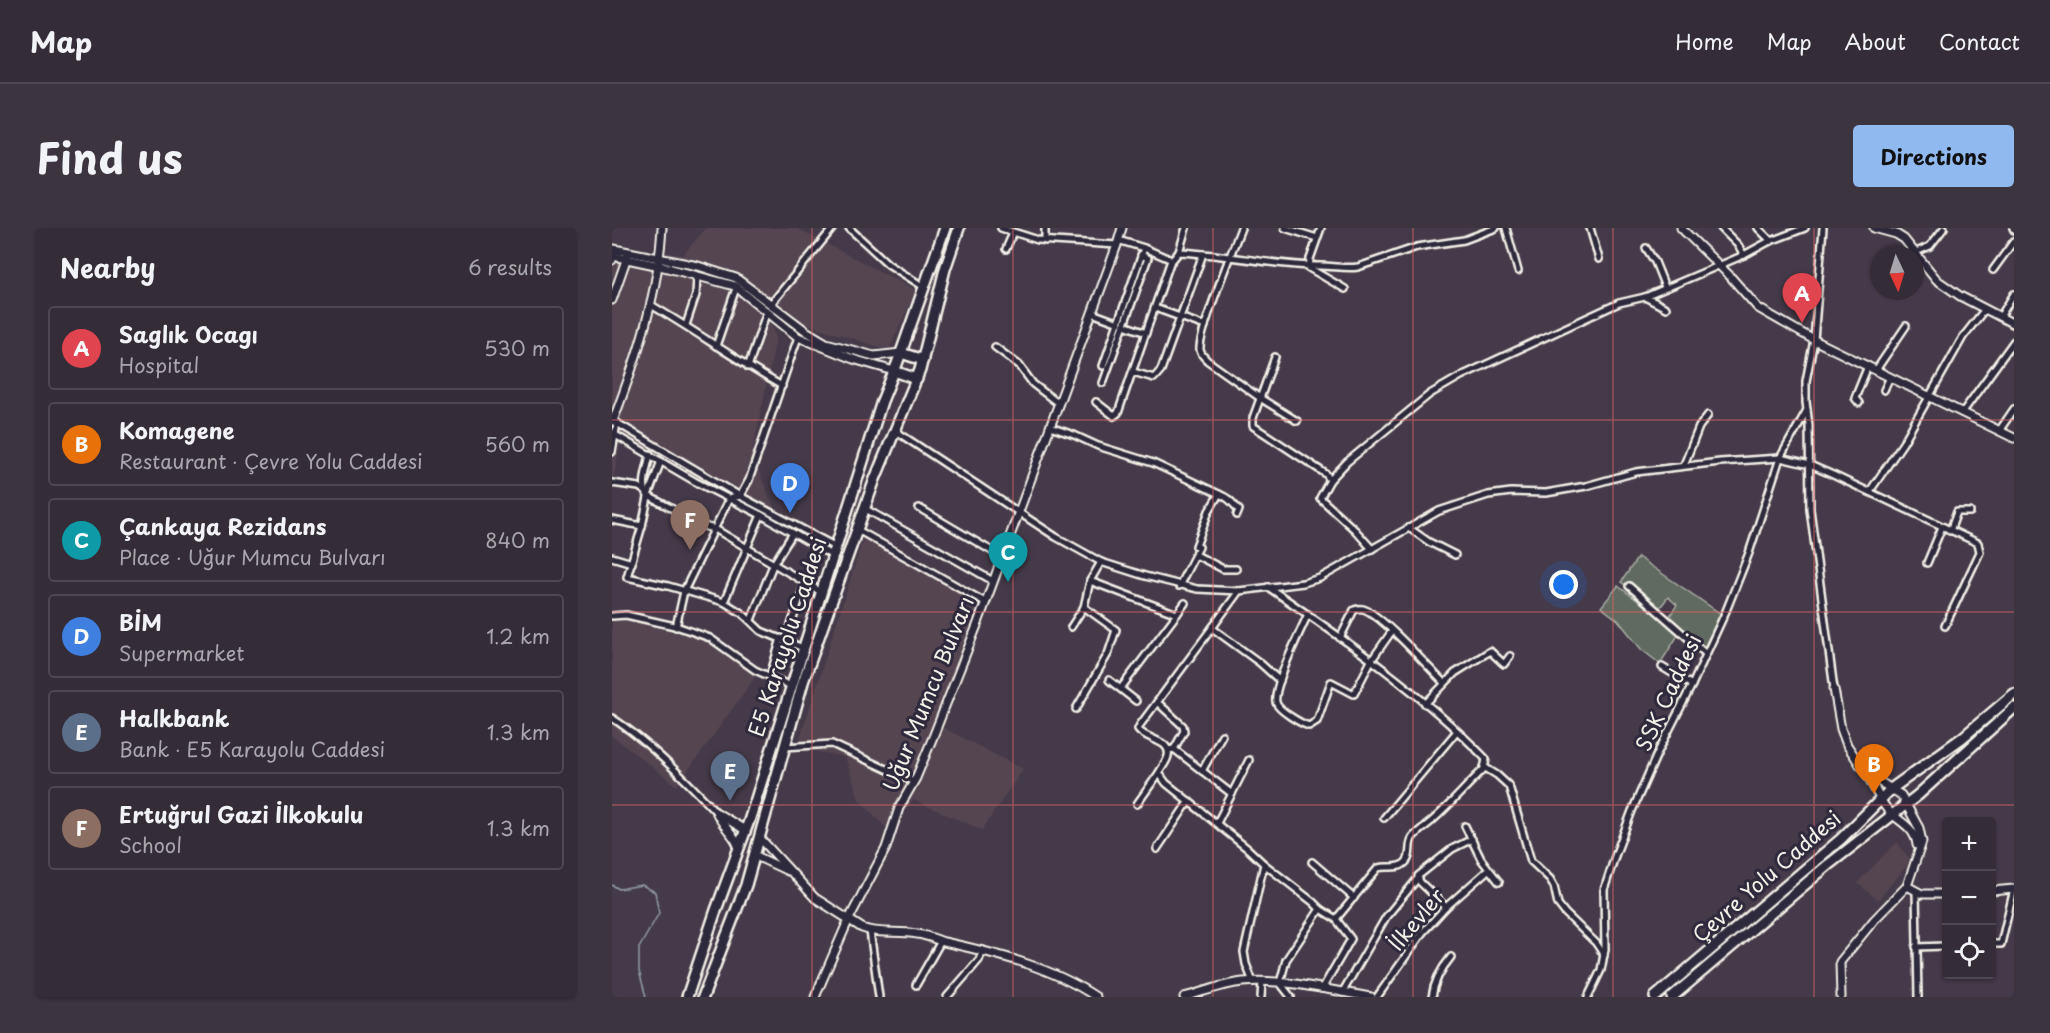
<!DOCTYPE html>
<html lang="en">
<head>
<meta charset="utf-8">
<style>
	:root { --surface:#342c37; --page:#3c343f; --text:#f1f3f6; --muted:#a9a7ad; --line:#4e4852; --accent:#90b9f0 }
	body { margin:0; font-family:"Playpen Sans",sans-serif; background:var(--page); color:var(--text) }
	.controls { position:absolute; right:18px; bottom:18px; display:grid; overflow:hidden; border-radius:6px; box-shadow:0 2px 4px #0004 }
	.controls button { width:54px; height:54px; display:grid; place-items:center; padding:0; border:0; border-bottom:2px solid var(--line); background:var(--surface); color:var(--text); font:30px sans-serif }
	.compass { position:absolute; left:1258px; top:18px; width:54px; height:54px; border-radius:50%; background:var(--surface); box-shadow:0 2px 4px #0004; rotate:176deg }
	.you { position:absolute; left:952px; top:357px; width:21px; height:21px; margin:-15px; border:4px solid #fff; border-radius:50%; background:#1a73e8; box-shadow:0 0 0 9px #1a73e833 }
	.badge { display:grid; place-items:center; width:39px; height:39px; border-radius:50%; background:var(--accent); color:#fff; font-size:20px; font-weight:700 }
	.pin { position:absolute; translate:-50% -50px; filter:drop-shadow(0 2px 3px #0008) }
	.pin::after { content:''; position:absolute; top:32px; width:21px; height:18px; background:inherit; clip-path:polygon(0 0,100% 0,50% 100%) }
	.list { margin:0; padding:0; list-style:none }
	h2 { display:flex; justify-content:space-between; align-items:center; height:78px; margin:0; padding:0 24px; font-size:26px }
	h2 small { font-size:20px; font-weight:400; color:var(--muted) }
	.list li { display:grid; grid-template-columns:39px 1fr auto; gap:18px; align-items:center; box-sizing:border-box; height:84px; margin:0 12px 12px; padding:0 12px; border:2px solid var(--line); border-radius:6px }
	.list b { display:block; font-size:22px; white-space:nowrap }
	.list p { margin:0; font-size:20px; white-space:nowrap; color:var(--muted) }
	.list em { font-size:20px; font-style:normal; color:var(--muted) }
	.icon { flex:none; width:33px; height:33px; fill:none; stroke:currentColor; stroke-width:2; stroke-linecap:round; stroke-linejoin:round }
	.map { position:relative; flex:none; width:1402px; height:769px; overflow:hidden; border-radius:6px }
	header { display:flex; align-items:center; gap:36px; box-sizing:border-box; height:84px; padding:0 30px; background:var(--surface); border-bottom:2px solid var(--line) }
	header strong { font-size:28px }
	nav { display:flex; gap:33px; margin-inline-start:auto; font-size:21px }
	.intro { display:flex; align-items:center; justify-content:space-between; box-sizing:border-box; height:144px; padding:0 36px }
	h1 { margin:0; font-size:42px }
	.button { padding:15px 27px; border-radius:6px; background:var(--accent); color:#111; font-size:21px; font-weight:700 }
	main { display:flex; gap:36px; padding:0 36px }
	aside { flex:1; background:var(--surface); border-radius:6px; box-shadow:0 2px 4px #0004 }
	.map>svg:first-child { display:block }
	.built { fill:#544551 }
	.green { fill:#606b61; stroke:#aaaea4; stroke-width:1.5 }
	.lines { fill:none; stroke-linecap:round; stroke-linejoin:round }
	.stream { stroke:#929ea7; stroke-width:1.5 }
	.minor-casing { stroke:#f4f1e8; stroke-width:10 }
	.tertiary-casing { stroke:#f4f1e8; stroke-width:11 }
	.trunk-casing { stroke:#f4f1e8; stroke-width:14 }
	.minor { stroke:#2f2a3d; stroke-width:5 }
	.tertiary { stroke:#2f2a3d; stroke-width:7 }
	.trunk { stroke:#2f2a3d; stroke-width:9 }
	.grid { fill:none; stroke:#df6462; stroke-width:1.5; stroke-opacity:0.55 }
	.labels { text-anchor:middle; stroke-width:6; stroke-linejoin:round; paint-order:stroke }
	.street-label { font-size:21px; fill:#f4f1e8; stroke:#2f2a3d }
</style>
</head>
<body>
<header>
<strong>Map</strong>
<nav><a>Home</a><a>Map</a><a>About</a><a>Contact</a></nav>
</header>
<div class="intro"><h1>Find us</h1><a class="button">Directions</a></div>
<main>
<aside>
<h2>Nearby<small>6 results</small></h2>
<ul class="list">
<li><span class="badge" style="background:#e0444e">A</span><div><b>Saglık Ocagı</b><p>Hospital</p></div><em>530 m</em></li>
<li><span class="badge" style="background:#e8710a">B</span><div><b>Komagene</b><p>Restaurant · Çevre Yolu Caddesi</p></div><em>560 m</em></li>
<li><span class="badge" style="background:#0f9aa8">C</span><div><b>Çankaya Rezidans</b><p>Place · Uğur Mumcu Bulvarı</p></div><em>840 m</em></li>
<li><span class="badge" style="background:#3f7fe0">D</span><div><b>BİM</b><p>Supermarket</p></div><em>1.2 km</em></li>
<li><span class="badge" style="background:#5c6f8a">E</span><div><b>Halkbank</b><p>Bank · E5 Karayolu Caddesi</p></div><em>1.3 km</em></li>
<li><span class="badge" style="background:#8d6e63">F</span><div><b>Ertuğrul Gazi İlkokulu</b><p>School</p></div><em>1.3 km</em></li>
</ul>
</aside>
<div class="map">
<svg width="1402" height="769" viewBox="0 0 1402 769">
	<rect width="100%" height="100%" fill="#453a49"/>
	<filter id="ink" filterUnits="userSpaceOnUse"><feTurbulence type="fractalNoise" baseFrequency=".0167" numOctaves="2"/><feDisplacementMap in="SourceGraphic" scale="12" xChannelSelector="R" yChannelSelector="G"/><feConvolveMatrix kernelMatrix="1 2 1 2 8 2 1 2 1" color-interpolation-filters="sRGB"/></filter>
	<g filter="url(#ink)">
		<!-- built -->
		<g class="built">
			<polygon points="94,0 184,0 304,62 277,122 156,84 164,110 140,226 163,282 171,285 171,292 9,212 0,258 0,17 71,27"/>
			<polygon points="253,305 369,374 322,495 411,541 370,602 301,572 277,603 247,571 233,529 185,520"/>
			<polygon points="0,382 6,390 89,411 144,448 65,558 0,508"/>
			<polygon points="1285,614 1299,633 1266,672 1245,655"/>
		</g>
		<!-- green -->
		<g class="green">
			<polygon points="1026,329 1109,386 1092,419 1057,389 1065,377 1056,369 1047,381 1009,354"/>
			<polygon points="1006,358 1068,404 1048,436 1029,421 1006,392 989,379"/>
		</g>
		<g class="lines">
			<!-- stream -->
			<polyline class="stream" points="0,657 7,661 30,657 43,664 47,685 27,720 27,743 34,769"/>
			<!-- minor casing -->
			<g class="minor-casing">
				<g id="minor">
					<polyline points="237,0 276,36 312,59"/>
					<polyline points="389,0 426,12 505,17"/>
					<path d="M629,0C621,21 586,106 588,122C589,127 593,130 596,133L648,170L685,193"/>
					<polyline points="673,0 705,10"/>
					<polyline points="709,0 698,31 697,40 733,61"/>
					<polyline points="894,0 906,43"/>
					<polyline points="978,0 987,31"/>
					<polyline points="1109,0 1126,17 1132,27"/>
					<polyline points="1146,0 1159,13"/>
					<polyline points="1211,0 1202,112 1194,153 1194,174 1197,197 1198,281 1222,461"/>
					<polyline points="1401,0 1402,2"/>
					<polyline points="506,12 532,20 560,32"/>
					<polyline points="433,13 433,0"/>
					<polyline points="1034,20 1043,34 1053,59"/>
					<polyline points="394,21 401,5"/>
					<polyline points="567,24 574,0"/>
					<polyline points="1302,25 1318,18 1332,0"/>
					<polyline points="1381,42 1402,13"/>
					<polyline points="1033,69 1054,80"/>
					<polyline points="159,76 221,0"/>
					<path d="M39,77C84,103 125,133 170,158"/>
					<polyline points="543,80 593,98"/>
					<polyline points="480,85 507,95"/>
					<polyline points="1388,89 1402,66"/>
					<polyline points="74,97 84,67 85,48"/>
					<polyline points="512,97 534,105"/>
					<polyline points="104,118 123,63 126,60"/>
					<polyline points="383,119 407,137 421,156 447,176"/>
					<polyline points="663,129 641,190 641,198 714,246 718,252"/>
					<polyline points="491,138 532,20"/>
					<polyline points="136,139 155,83"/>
					<polyline points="1264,142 1294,98"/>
					<polyline points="521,144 542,150 549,142 591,26"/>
					<polyline points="491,155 536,30 529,27"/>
					<polyline points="1272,162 1278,149"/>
					<path d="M484,174L502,188L506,185L558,35L567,24C614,26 662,38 709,38C722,38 734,41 746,39L805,19L852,12L884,0"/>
					<polyline points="1247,175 1243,170 1256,138"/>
					<polyline points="1350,185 1402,113"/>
					<polyline points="0,192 128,268 224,319"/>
					<polyline points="438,199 462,207 486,218 541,235 607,266 597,283 584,318 587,319 567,358"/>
					<polyline points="282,202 444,309 489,334 533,348 585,361 627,363 691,355 708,350 827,283 876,267 899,264 934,265 974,258 1024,244 1108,234 1168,230 1198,237 1221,247 1366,315 1368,324 1333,398"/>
					<polyline points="1387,203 1402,181"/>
					<polyline points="0,205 84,254 149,287 221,328"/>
					<polyline points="0,224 5,195"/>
					<path d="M38,226C36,239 28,257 36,268L95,299L103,301L209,364"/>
					<polyline points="49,233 37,265 30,298 15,349 56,358 112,374 131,386 149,403 191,420"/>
					<polyline points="1072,237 1087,199 1096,187"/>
					<polyline points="0,255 27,259 33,263"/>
					<polyline points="1258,263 1291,215 1351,109 1373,81"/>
					<path d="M607,266C619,271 620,275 627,282L625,287"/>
					<polyline points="252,280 381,353"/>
					<polyline points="307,280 390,329"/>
					<polyline points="0,292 30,298"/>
					<polyline points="797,300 817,314 843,327"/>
					<polyline points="244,301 373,374"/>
					<polyline points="1338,303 1345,284 1358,284"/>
					<polyline points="760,321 743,302 708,270 718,252 735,234 818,166 849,148 1007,75 1033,69 1132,27 1156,14 1193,0"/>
					<polyline points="584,327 611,341 624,341"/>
					<polyline points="0,329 20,335"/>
					<polyline points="1315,335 1330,299"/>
					<polyline points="478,353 565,386 509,460"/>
					<polyline points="1017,358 1094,426"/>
					<path d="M656,359C732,411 810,465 874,531L872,541C855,557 840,575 822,591C816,597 807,602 801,609C795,617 801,628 793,635C785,642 775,637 766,640L724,691"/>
					<polyline points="627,363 600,400 648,435 668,453"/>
					<polyline points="112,374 149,287"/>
					<polyline points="565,386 573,375"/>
					<path d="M696,386C688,404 661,458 664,474C665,482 690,496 697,498L705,493L719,454L742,466L759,433L780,403"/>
					<polyline points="0,388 14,387 67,399 98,410 143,442 179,458"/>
					<polyline points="139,392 161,337 181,305"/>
					<polyline points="64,399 72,363 117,271 128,268 137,252 186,109"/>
					<polyline points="459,399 472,379"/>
					<path d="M600,400L528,497L526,501C533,512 560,512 556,528C555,534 549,540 547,545L554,555L636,621L652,636L632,724L634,736L641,754"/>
					<path d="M728,410L742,382C746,381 747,380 751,381C768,385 817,440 831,454"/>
					<polyline points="174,412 205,319"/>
					<polyline points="1050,439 1080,457"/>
					<polyline points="158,448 169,410"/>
					<polyline points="497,452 524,473"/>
					<polyline points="545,474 571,498 572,503 562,521"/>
					<polyline points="813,476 843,445 878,423 892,436 898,428"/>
					<polyline points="464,481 496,426 504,402 472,379 478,353 489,334"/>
					<path d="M0,490C35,512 77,555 105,585"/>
					<polyline points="172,519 220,516 302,554"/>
					<polyline points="556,522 562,521 620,566"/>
					<polyline points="872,539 885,547 897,558 919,633 938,651 942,658 946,676 953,685 984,715 992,727"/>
					<polyline points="590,543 610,507"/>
					<polyline points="525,576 547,545"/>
					<polyline points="772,590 845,503"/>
					<polyline points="605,595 637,532"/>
					<polyline points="853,598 869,631 887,654"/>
					<polyline points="545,621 577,573"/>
					<polyline points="700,634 742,670"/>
					<polyline points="652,636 701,674 708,681 724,691 739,711 710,761"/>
					<polyline points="1304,663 1306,769"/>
					<polyline points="834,679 808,654 806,648 840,621 860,611"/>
					<polyline points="258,703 267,769"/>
					<polyline points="1380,716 1389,716 1402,661"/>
					<polyline points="1304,719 1334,718"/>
					<polyline points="304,757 329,713"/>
					<polyline points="730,765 774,689 806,650"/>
					<polyline points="335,769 367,732 371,722"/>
					<polyline points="649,769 650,754"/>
					<polyline points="679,769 668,755 674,732 708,681"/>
					<polyline points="765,769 811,704 834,679 876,642"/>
					<path d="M820,769C822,753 829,741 839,729"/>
					<polyline points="976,769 989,742 993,721 992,662 1003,628 1020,583 1046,524 1080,457 1114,383 1137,325 1168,230 1195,182"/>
				</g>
			</g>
			<!-- tertiary casing -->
			<g class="tertiary-casing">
				<g id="tertiary">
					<polyline points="1069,0 1117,47 1146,80 1202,112 1402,210"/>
					<polyline points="1262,0 1284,6 1292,11 1325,52 1348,68 1402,96"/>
					<polyline points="1,28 48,38 123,58 186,109 241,131 282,143"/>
					<polyline points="0,32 2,21 86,38 124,50 194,103 214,115 262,128 289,125"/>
					<polyline points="0,72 15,29"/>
					<path d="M1,193C25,130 46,68 50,0"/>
					<polyline points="1222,461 1229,501 1235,517 1249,538"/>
					<path d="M1255,547C1262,558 1267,571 1275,581C1286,594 1303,598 1305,617"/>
					<path d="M105,585C110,599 123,606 127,620"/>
					<polyline points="105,585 133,602"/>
					<path d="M148,610L203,670L250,700C267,707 287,702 305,706C314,707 323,711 332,714C383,725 440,739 484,769"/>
					<polyline points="144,628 176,643"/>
					<polyline points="1295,658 1310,666 1334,666"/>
					<polyline points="1380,663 1402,661"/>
					<polyline points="203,769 236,693 274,620 287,580 304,550 321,509 366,395 505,17 510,0"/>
					<path d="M572,769C591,764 611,756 631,754C669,750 721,763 759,769"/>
					<polyline points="1229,769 1228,734 1262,692 1295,658 1310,614 1307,600 1289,567 1260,549 1247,535"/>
				</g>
			</g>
			<!-- trunk casing -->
			<g class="trunk-casing">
				<g id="trunk">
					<polyline points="289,125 311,132"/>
					<polyline points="282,143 305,151"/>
					<polyline points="75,769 104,682 137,593 270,173 285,136 333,0"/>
					<polyline points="91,769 134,657 191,454 263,251 308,142 333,41 347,0"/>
					<polyline points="1043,769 1229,611 1279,561 1350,510 1402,466"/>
					<polyline points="1060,769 1216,637 1306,567 1402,480"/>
				</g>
			</g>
			<!-- minor -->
			<use href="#minor" class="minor"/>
			<!-- tertiary -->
			<use href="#tertiary" class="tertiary"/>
			<!-- trunk -->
			<use href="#trunk" class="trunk"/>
		</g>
	</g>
	<!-- grid -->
	<path class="grid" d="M200,0V769M401,0V769M601,0V769M801,0V769M1001,0V769M1202,0V769M0,192H1402M0,384H1402M0,577H1402"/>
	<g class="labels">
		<!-- street labels -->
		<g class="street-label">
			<text transform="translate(176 409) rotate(-72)" y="7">E5 Karayolu Caddesi</text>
			<text transform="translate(1057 465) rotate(-65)" y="7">SSK Caddesi</text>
			<text transform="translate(317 466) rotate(-68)" y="7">Uğur Mumcu Bulvarı</text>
			<text transform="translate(1155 649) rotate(-41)" y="7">Çevre Yolu Caddesi</text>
			<text transform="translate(805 692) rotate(-50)" y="7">İlkevler</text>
		</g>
	</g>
</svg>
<div class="controls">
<button>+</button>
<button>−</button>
<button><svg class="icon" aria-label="locate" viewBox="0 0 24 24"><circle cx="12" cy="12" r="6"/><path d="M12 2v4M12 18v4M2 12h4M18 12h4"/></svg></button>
</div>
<svg class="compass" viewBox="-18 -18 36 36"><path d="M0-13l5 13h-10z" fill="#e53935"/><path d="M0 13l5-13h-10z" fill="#a9a7ad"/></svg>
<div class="you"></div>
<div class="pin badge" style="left:1190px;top:95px;background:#e0444e">A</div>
<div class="pin badge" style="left:1262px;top:566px;background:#e8710a">B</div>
<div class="pin badge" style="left:396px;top:354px;background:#0f9aa8">C</div>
<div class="pin badge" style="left:178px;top:285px;background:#3f7fe0">D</div>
<div class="pin badge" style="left:118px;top:573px;background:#5c6f8a">E</div>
<div class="pin badge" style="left:78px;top:322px;background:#8d6e63">F</div>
</div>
</main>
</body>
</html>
